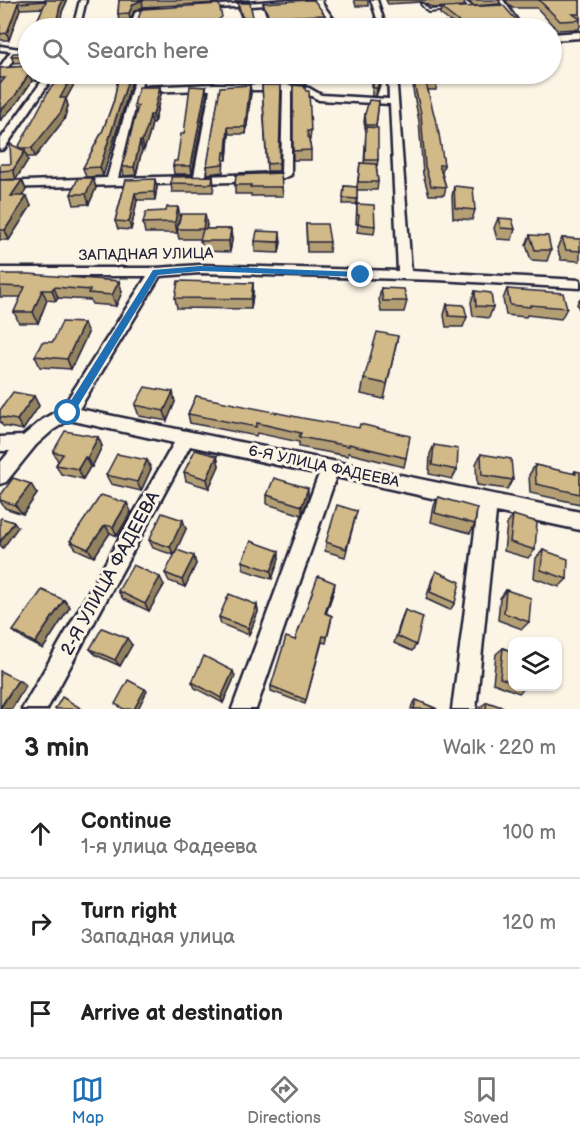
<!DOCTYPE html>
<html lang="en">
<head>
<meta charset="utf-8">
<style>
	:root { --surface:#fff; --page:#f6f6f6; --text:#222; --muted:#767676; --line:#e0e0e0; --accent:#1f6fb2 }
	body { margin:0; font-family:"Balsamiq Sans",sans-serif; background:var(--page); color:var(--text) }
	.controls { position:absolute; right:18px; bottom:18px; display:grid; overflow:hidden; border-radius:12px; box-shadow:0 2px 4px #0004 }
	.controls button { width:54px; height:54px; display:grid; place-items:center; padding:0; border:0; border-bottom:2px solid var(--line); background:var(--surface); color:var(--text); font:30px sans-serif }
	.stop { position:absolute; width:18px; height:18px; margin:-14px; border:4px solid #1f6fb2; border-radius:50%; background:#fff }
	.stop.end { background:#1f6fb2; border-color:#fff; box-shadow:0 2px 6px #0008 }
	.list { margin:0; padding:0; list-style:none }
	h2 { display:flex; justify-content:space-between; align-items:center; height:78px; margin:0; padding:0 24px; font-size:26px }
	h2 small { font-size:20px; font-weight:400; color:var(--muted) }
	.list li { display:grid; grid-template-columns:39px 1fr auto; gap:18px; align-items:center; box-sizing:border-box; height:90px; padding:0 24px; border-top:2px solid var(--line) }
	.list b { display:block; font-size:22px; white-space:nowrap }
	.list p { margin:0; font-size:20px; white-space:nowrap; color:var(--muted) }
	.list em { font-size:20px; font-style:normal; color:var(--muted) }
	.icon { flex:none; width:33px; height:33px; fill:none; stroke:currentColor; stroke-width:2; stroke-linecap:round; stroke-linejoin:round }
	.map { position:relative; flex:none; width:580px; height:709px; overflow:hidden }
	.search { position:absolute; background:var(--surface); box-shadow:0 2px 4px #0004; left:18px; right:18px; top:18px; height:66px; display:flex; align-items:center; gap:15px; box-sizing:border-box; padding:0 21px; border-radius:33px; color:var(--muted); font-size:22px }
	.sheet { height:348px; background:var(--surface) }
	nav { display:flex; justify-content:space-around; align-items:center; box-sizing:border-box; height:84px; border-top:2px solid var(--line); background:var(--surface); font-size:16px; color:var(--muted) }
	nav a { display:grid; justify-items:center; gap:3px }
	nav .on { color:var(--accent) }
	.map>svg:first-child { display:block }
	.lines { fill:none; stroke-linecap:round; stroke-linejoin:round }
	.lane-casing { stroke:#22223b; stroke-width:4 }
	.street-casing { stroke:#22223b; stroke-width:5 }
	.secondary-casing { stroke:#22223b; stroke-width:5 }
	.lane { fill:#fcf5e5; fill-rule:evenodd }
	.street { fill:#fcf5e5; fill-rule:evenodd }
	.secondary { fill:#fcf5e5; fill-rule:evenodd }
	.wall { fill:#b49f75; stroke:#22223b; stroke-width:1.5 }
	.shaded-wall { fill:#92825f; stroke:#22223b; stroke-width:1.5 }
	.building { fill:#d1b988; stroke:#22223b; stroke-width:1.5 }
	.route { fill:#1f6fb2 }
	.labels { text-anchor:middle; stroke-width:6; stroke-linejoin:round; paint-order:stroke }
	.street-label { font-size:15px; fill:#22223b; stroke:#fcf5e5 }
	.near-street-label { font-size:18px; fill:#22223b; stroke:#fcf5e5 }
</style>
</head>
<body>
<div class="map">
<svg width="580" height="709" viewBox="0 0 580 709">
	<rect width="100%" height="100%" fill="#fcf5e5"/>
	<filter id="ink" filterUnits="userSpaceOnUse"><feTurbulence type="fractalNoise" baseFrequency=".0167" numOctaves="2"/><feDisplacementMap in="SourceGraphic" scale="12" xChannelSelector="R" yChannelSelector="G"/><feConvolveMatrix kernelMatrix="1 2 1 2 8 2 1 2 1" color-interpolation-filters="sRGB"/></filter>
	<g filter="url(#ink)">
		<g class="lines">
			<!-- lane casing -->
			<g class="lane-casing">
				<g id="lane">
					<polygon points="459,0 463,0 476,9 473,10"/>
					<polygon points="499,0 503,0 523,28 521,28"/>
					<polygon points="421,4 423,4 429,10 448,9 450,10 428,12"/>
				</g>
			</g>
			<!-- street casing -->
			<g class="street-casing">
				<g id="street">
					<path d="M80,0H86L80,25L132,22L135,13C142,9 154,6 161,10L140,15L137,28H131V26L73,28Z"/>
					<polygon points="287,0 323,0 321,2 337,24 334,26 315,25 317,22 329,22 315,2 200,9 197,7"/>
					<polygon points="371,0 377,0 386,28 380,28"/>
					<polygon points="295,24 293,27 220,28 223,26"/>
					<polygon points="0,46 20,49 5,72 2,72 0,67 11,51 0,50"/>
					<polygon points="47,74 55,74 4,149 0,150 0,140"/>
					<path d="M136,74H144L141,87L215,84L287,85L309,88L321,95L389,99L388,74H396L411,271L580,280V288L438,280L200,273L160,276L79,409L580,512V530L496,512L476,709H452L478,508L336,477L256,709H232L319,474L190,446L47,709H22L174,443L69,420L53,430L36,445L6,482L0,484V463L10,451H0V437L23,436L42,420L62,408L147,276H0V268H156L200,265L398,271L390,104L319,100L304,92L291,91V175L276,181L0,188V182L107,178ZM210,90L194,176L118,178L139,92ZM219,90H283L281,173L205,176Z"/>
				</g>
			</g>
			<!-- secondary casing -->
			<g class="secondary-casing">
				<polygon id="secondary" points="580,32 580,38 552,40 552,34"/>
			</g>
			<!-- lane -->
			<use href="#lane" class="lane"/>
			<!-- street -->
			<use href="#street" class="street"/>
			<!-- secondary -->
			<use href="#secondary" class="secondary"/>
		</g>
		<!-- wall -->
		<g class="wall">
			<polygon points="25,0 66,0 66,3 62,12 59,28 34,28 43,8 20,9 9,40 0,40 0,2"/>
			<polygon points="119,0 218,0 218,3 143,7 134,11 130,20 119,20 118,14"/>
			<polygon points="235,0 249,0 249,1 236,2"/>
			<polygon points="354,0 368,0 368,6 356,6"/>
			<polygon points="386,0 465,0 464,6 433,8 422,2 388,4"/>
			<polygon points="466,0 500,0 499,4 475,6"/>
			<polygon points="505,0 580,0 580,26 579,29 557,30 537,8 512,8"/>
			<polygon points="238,3 253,17 254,23 243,23 238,9"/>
			<polygon points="263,3 325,15 325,20 269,22 264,8"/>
			<polygon points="441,8 523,28 405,28 406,24 452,23 440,14"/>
			<polygon points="28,37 39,74 37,81 32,81 17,103 1,120 0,120 0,68 27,66 27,62 14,63 11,56 24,53"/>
			<polygon points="63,74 134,74 103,176 86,177 83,168 103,130 114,100 119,74 78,77 66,99 68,106 64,120 35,157 27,157 28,160 16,179 0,180 0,166 11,164 18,148"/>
			<polygon points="235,74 253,74 252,82 236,82"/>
			<polygon points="261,74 307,74 306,85 262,82"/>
			<polygon points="372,74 384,74 376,96 372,96"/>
			<polygon points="413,74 435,74 437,83 436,90 428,90 444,165 442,173 446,187 444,195 429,195 423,174 419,121 413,90 414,83"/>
			<polygon points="250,85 251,92 246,134 229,134 227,160 224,160 223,172 208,174 207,166"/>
			<polygon points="262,85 281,85 279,171 267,171"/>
			<polygon points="293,85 311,131 310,140 309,140 311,150 311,160 293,160"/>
			<polygon points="160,87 161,94 154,123 152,123 149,136 144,150 142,150 136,175 124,176 122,167 136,113 134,105"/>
			<polygon points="206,87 207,94 192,174 174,174 173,166 177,161 184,134"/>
			<polygon points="379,101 376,128 378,160 377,166 376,166 378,182 377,190 357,190 357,204 343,204 344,186 357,187 360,163 364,164 366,132 364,122 365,114"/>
			<polygon points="236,175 282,187 283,196 251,196 251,194 235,194 235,185"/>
			<polygon points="213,176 214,185 213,192 172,192 171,183"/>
			<polygon points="93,178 96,188 89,204 74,205 71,194"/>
			<polygon points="0,180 22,180 26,190 22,196 31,206 9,240 0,240"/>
			<polygon points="126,180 157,187 155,200 137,200 131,230 118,229 115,221"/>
			<polygon points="454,186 475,210 472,220 453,218 452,196"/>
			<polygon points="357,204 375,226 374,234 357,232 358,224 356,224"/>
			<polygon points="178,207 180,217 207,225 206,229 231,229 232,240 230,252 202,251 201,239 179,239 177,230 177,233 145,233 143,223 166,211"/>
			<polygon points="498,218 515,229 512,240 497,239 494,228"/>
			<polygon points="306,224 330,242 329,252 307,252"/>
			<polygon points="530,235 551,250 547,261 531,260 526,245"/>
			<polygon points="562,238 580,239 580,261 561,260 557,248"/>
			<polygon points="255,241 281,242 279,253 255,252"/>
			<polygon points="0,274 119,281 122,292 116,306 92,304 90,300 58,298 56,301 47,300 38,323 19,323 14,312 21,297 0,297"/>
			<polygon points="253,283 253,294 251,309 177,308 175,298"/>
			<polygon points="381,288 407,301 404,312 381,312 379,299"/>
			<polygon points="507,289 567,308 561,319 527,315 526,317 506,315 503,299"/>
			<polygon points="475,291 493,307 489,318 473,316 471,302"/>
			<polygon points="580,298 580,312 577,304"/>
			<polygon points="447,304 467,317 463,327 446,327 444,315"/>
			<polygon points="88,333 71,369 40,367 35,356 53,342"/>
			<polygon points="398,336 384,399 361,394 364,379"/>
			<polygon points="34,396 39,406 23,430 3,426 0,422 0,410"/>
			<polygon points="196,396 406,458 404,467 348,453 348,456 299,447 299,442 257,433 256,436 190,423 188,414"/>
			<polygon points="175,402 167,421 139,416 135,405"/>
			<polygon points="98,437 102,446 92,467 90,467 83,479 61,474 56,465 58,461 53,452"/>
			<polygon points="434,445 457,470 452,479 429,474 430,454"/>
			<polygon points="481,454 513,480 507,489 477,485 476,464"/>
			<polygon points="217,456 219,466 209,488 186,481 184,472"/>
			<polygon points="147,460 151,469 141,491 111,484 106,475"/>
			<polygon points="535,465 573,474 575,471 580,472 580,504 530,493 529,475"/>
			<polygon points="37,494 23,514 5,508 0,501 0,496"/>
			<polygon points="267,495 308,498 302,515 267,504"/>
			<polygon points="438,497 475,524 470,533 431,522 434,506"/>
			<polygon points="127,503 131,512 117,536 110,533 94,557 76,549 70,541"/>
			<polygon points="357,511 345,557 325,551 326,542"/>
			<polygon points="513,515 535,550 528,558 504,551 507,524"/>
			<polygon points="186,529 174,555 153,548 149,540"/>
			<polygon points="543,550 567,579 559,587 534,578 536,558"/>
			<polygon points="279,559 272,579 244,570 242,561"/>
			<polygon points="196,564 185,587 169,581 165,573"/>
			<polygon points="436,571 455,603 450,610 426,599 432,579"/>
			<polygon points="164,585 149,611 123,599 118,591"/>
			<polygon points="334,590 326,613 332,616 331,622 326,643 322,642 305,704 271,691 271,686 295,640"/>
			<polygon points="506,590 529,622 522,629 498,620 500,598"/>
			<polygon points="64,600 70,607 43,649 22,638 13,631"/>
			<polygon points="257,605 258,612 249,635 221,624 219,617"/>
			<polygon points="405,610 416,645 412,651 394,643 402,617"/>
			<polygon points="132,645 120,666 96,655 90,649"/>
			<polygon points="503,648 513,652 513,687 526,687 519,693 493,683 496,654"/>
			<polygon points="235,676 223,703 195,688 192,682"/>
			<polygon points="416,700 437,709 411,709 412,705"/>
			<polygon points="487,702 507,709 480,709 480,707"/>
		</g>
		<!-- shaded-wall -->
		<g class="shaded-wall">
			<polygon points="63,0 66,0 66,3 62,12 59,28 55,28 60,6"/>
			<polygon points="142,0 143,7 134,11 130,20 129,13 133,4"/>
			<polygon points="18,3 20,9 9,40 7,33"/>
			<polygon points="29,74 32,81 17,103 1,120 0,116 0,111"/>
			<polygon points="34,74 39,74 37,81"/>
			<polygon points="73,74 77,74 78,77 66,99 68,106 64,120 35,157 32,148"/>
			<polygon points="130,74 134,74 103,176 100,167"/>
			<polygon points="382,74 384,74 376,96 377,88"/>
			<polygon points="250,85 251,92 246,134 245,127"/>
			<polygon points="160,87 161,94 154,123 153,115"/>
			<polygon points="206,87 207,94 192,174 191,166"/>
			<polygon points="150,115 152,123 149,136 144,150 142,141"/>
			<polygon points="228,127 229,134 227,160 226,152"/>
			<polygon points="140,141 142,150 136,175 134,167"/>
			<polygon points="25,151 28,160 16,179 13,170"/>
			<polygon points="93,178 96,188 89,204 86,194"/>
			<polygon points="155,179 157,187 155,200 154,192"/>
			<polygon points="22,180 26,190 15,206 11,196"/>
			<polygon points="135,193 137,200 131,230 129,222"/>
			<polygon points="27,196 31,206 9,240 5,230"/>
			<polygon points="178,207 180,217 177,233 175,222"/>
			<polygon points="205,214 207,225 204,239 203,229"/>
			<polygon points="231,229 232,240 230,252 229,241"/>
			<polygon points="280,232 281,242 279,253 279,242"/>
			<polygon points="119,281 122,292 116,306 112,295"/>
			<polygon points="253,283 253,294 251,309 251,299"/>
			<polygon points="54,287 58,298 56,301 52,290"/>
			<polygon points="42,290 47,300 38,323 33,312"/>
			<polygon points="84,323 88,333 71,369 67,359"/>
			<polygon points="173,392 175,402 167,421 164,411"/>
			<polygon points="34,396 39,406 23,430 17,420"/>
			<polygon points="98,437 102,446 92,467 87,458"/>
			<polygon points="217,456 219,466 209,488 207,479"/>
			<polygon points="85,457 90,467 83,479 78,469"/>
			<polygon points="147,460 151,469 141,491 137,482"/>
			<polygon points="31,484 37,494 23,514 15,505"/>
			<polygon points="308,488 308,498 302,515 302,506"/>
			<polygon points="127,503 131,512 117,536 113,527"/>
			<polygon points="183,520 186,529 174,555 170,547"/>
			<polygon points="14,522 18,527 3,548 0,545 0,542"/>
			<polygon points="105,525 110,533 94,557 88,549"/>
			<polygon points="279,551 279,559 272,579 271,571"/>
			<polygon points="194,556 196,564 185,587 182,580"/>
			<polygon points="160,577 164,585 149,611 145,604"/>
			<polygon points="335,583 334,590 324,620 325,613"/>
			<polygon points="64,600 70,607 43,649 35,643"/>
			<polygon points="257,605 258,612 249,635 248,628"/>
			<polygon points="127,638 132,645 120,666 115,660"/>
			<polygon points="233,671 235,676 223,703 221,698"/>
			<polygon points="18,680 26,685 12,709 0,709"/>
			<polygon points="145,689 147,691 138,709 134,709"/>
		</g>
		<!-- building -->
		<g class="building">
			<polygon points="25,0 63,0 60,6 55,28 34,28 46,1 18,3 7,33 0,34 0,2"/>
			<polygon points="119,0 144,0 142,0 133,4 129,13 118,14"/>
			<polygon points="307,0 314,0 325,15 269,17 263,3"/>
			<polygon points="539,0 580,0 580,14 573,14 580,19 580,20 560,21"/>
			<polygon points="238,3 250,3 253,17 242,17"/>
			<polygon points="219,4 222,17 217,21 224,23 225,28 129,28 130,23 137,23 141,10 143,9"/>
			<polygon points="503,5 523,28 408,28 406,24 460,23 441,8"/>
			<polygon points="336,20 342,28 275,28 272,22"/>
			<polygon points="244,24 255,24 256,28 246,28"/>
			<polygon points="362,26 375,26 376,28 363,28"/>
			<polygon points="28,37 28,74 34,74 29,74 15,96 0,111 0,84 5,78 0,78 0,68 27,66 27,56 11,56 13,53 24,53"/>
			<polygon points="63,74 73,74 60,98 66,98 61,112 32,148 18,148 49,90"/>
			<polygon points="119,74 130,74 100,167 83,168 103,130 114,100"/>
			<polygon points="261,74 306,74 306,77"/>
			<polygon points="373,74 382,74 377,88 373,88"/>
			<polygon points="415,74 435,74 437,83 416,83"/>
			<polygon points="414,83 426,83 439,134 444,165 439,165 446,187 431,186 425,166 421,113"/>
			<polygon points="250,85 245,127 228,127 226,152 224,152 223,164 207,166 220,87"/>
			<polygon points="262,85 281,85 279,163 267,164"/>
			<polygon points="293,85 304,86 306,91 309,91 311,131 307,131 311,150 293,151"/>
			<polygon points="190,86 206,87 191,166 173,166 174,161 177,161 181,134 184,134"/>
			<polygon points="139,87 160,87 153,115 150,115 147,128 142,141 140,141 134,167 122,167 138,106 134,105"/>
			<polygon points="369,100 379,101 376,125 366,125 365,114"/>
			<polygon points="366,127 378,128 378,160 365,160"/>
			<polygon points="10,144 25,151 13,170 0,171 0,166 1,164 11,164"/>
			<polygon points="360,163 376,164 378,182 358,182"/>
			<polygon points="281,173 282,187 250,187 251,185 235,185 236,175"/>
			<polygon points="213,176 212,184 171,183 171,177"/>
			<polygon points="78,178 93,178 86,194 71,194"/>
			<polygon points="155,179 154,192 135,193 129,222 115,221 126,180"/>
			<polygon points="0,180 22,180 11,196 27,196 5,230 0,230"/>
			<polygon points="344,186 357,187 357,199 343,198"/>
			<polygon points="454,186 473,188 475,210 455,208"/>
			<polygon points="357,204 374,205 375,226 358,224 359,215 357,215"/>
			<polygon points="167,207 178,207 175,222 143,223 146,212 166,211"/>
			<polygon points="181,214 205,214 203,229 177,229"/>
			<polygon points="498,218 512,219 515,229 501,228"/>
			<polygon points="306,224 327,224 330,242 307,242"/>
			<polygon points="203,229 231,229 229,241 200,241"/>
			<polygon points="257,231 280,232 279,242 255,241"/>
			<polygon points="530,235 548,236 551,250 535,250"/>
			<polygon points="562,238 580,239 580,251 566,250"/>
			<polygon points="0,274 29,274 119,281 112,295 88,293 90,290 54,287 52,290 42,290 33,312 14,312 25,287 0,286"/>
			<polygon points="178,281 253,283 251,299 175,298"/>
			<polygon points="381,288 404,289 407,301 383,301"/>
			<polygon points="507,289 563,293 567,308 530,305 530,307 510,305"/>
			<polygon points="475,291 491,293 493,307 476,306"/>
			<polygon points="447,304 464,305 467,317 449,316"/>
			<polygon points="62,322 84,323 67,359 35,356 42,342 53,342"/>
			<polygon points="377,332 398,336 387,384 364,379"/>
			<polygon points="145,387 173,392 164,411 135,405"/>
			<polygon points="13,392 34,396 17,420 0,417 0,410"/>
			<polygon points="196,396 302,418 359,428 360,424 410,436 406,458 349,444 349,446 299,437 301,433 257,423 256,427 188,414"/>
			<polygon points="65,431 98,437 87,458 85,457 78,469 56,465 63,454 53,452"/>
			<polygon points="434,445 458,449 457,470 432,465"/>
			<polygon points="195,450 217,456 207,479 184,472"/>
			<polygon points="117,454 147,460 137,482 106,475"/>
			<polygon points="481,454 511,459 513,480 482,475"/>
			<polygon points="535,465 576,474 575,471 580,472 580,494 536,484"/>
			<polygon points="13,478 31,484 15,505 0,500 0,496"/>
			<polygon points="274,478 308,488 302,506 267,495"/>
			<polygon points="101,495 127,503 113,527 105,525 88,549 70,541"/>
			<polygon points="438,497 477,508 475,524 435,513"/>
			<polygon points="337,505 357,511 346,549 326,542"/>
			<polygon points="162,513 183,520 170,547 149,540"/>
			<polygon points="513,515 537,522 535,550 510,542"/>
			<polygon points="1,518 14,522 0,542 0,519"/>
			<polygon points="251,541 279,551 271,571 242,561"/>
			<polygon points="177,550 194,556 182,580 165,573"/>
			<polygon points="543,550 568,559 567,579 541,570"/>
			<polygon points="133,565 160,577 145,604 118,591"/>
			<polygon points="436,571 460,582 455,603 430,592"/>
			<polygon points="318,576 335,583 325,613 332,616 327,637 323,636 306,700 271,686 286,637 295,640"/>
			<polygon points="42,590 64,600 35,643 13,631"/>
			<polygon points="506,590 531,598 529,622 504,613"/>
			<polygon points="229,594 257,605 248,628 219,617"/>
			<polygon points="405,610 423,617 416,645 397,636"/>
			<polygon points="102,628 127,638 115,660 90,649"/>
			<polygon points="503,648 513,652 513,682 500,678"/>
			<polygon points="204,656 233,671 221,698 192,682"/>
			<polygon points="0,671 18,680 0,708"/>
			<polygon points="128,680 145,689 134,709 124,709 115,704"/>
			<polygon points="62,697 82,709 55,709"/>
			<polygon points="416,700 437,709 414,709"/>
			<polygon points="487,702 507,709 486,709"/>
		</g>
	</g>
	<!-- route -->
	<polygon class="route" points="200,266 361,272 365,275 361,277 200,271 158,275 72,416 65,416 65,410 153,270"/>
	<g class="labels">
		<!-- street labels -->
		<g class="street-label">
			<text transform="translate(146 254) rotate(-1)" y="5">ЗАПАДНАЯ УЛИЦА</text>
			<text transform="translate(324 466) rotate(12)" y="5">6-Я УЛИЦА ФАДЕЕВА</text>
		</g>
		<!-- near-street labels -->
		<g class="near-street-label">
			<text transform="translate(110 573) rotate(-61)" y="6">2-Я УЛИЦА ФАДЕЕВА</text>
		</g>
	</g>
</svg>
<div class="controls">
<button><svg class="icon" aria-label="layers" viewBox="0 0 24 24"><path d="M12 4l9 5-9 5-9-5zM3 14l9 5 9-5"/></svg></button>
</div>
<div class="stop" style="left:68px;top:413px"></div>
<div class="stop end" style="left:361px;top:275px"></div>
<div class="search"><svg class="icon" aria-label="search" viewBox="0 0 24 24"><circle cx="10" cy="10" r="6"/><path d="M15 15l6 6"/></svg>Search here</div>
</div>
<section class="sheet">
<h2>3 min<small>Walk · 220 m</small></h2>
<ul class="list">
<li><svg class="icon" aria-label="ahead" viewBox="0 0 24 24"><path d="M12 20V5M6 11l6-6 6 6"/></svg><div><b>Continue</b><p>1-я улица Фадеева</p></div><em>100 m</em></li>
<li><svg class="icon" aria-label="right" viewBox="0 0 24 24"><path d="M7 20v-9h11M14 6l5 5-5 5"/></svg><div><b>Turn right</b><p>Западная улица</p></div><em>120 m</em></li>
<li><svg class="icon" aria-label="arrive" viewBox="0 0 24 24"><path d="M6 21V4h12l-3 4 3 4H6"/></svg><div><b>Arrive at destination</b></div></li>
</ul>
</section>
<nav>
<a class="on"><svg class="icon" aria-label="map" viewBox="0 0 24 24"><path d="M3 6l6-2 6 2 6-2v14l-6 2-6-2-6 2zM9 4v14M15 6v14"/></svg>Map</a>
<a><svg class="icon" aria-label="directions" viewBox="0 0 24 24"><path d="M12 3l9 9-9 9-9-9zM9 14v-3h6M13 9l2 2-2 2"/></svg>Directions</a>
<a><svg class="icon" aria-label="saved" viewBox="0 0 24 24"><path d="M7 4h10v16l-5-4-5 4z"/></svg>Saved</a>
</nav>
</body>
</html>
